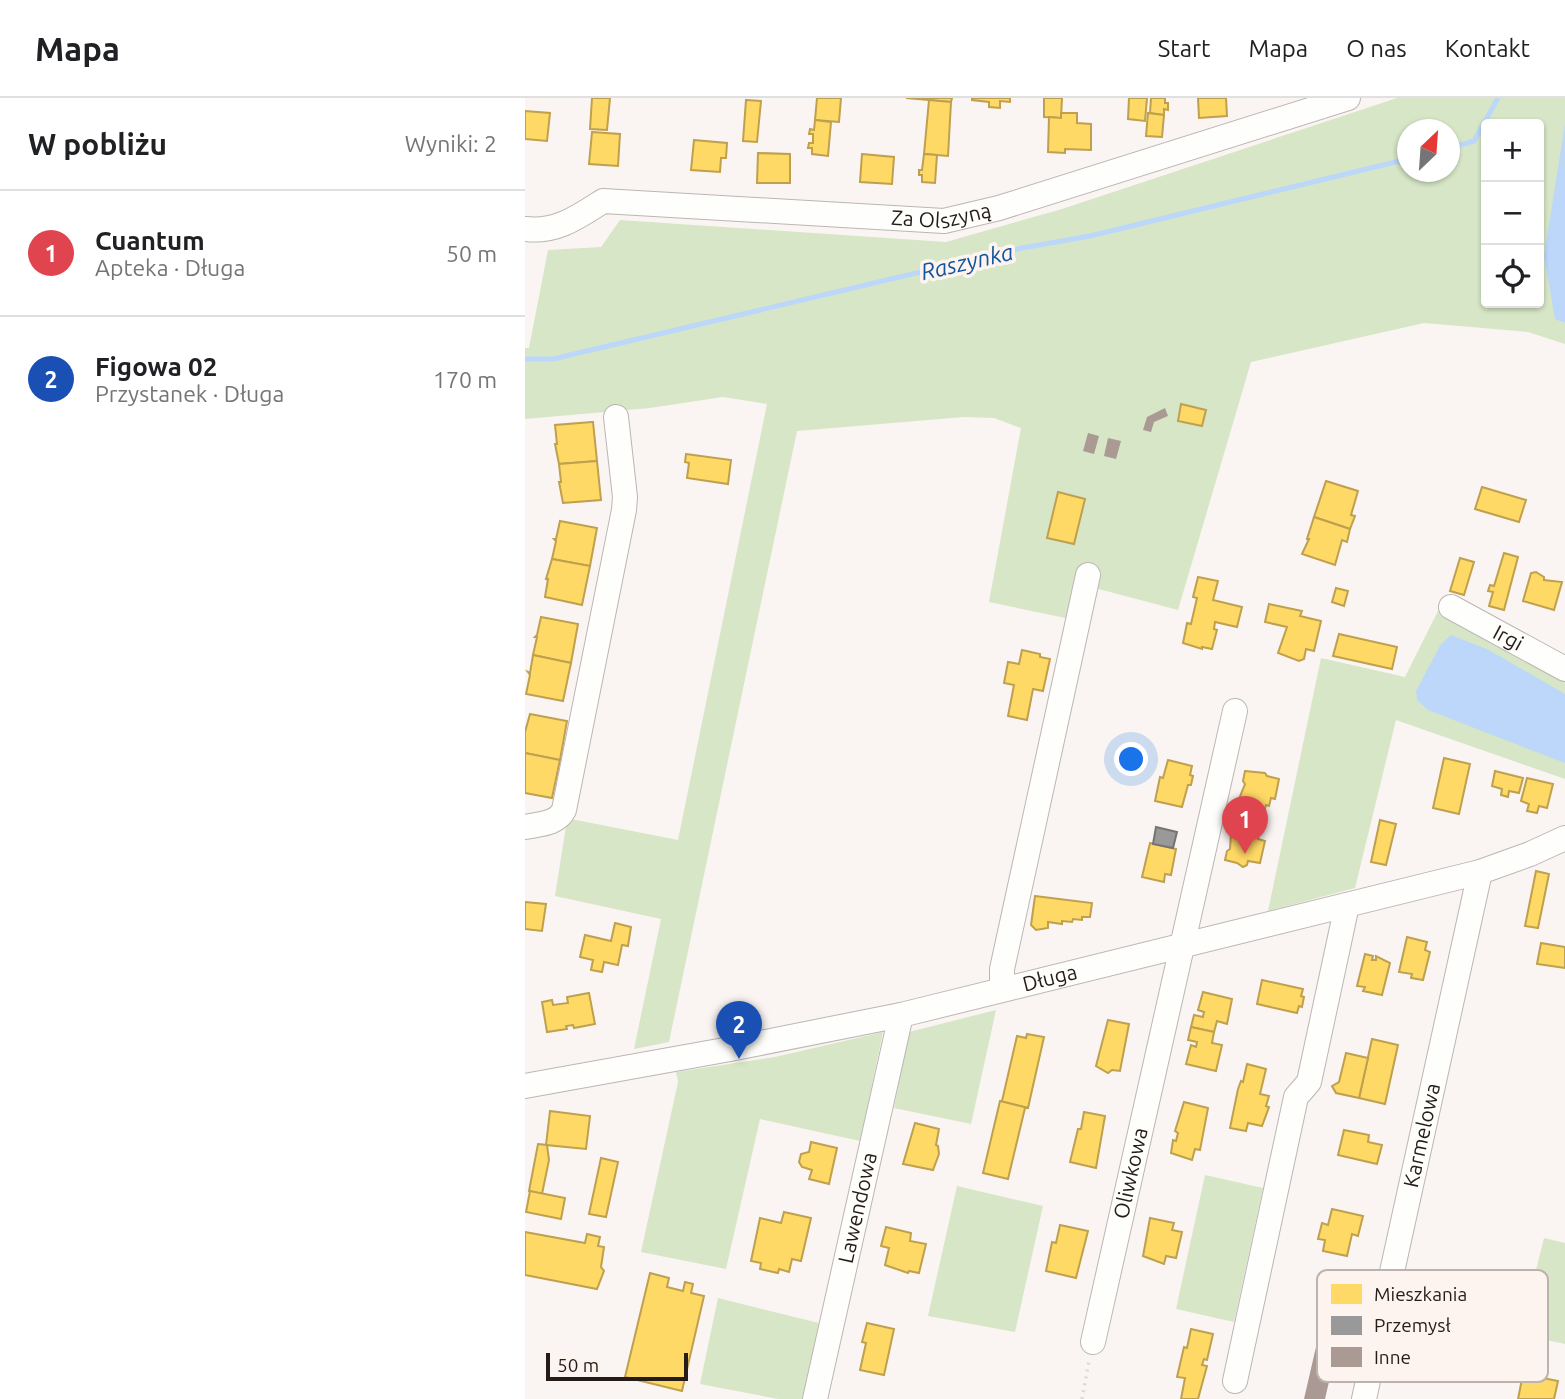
<!DOCTYPE html>
<html lang="pl">
<head>
<meta charset="utf-8">
<style>
	:root { --surface:#fff; --page:#f2f2f2; --text:#202124; --muted:#757577; --line:#e0e0e0; --accent:#706864 }
	body { margin:0; font-family:Ubuntu,sans-serif; background:var(--page); color:var(--text) }
	.controls { position:absolute; right:21px; top:21px; display:grid; overflow:hidden; border-radius:7px; box-shadow:0 2px 5px #0004 }
	.controls button { width:63px; height:63px; display:grid; place-items:center; padding:0; border:0; border-bottom:2px solid var(--line); background:var(--surface); color:var(--text); font:35px sans-serif }
	.compass { position:absolute; left:872px; top:21px; width:63px; height:63px; border-radius:50%; background:var(--surface); box-shadow:0 2px 5px #0004; rotate:25deg }
	.scale { position:absolute; left:21px; bottom:18px; width:142px; box-sizing:border-box; padding-left:7px; border:4px solid #251c17; border-top:0; font-size:19px; line-height:24px; white-space:nowrap; color:#251c17; -webkit-text-stroke:5px #fef4ef; paint-order:stroke }
	.you { position:absolute; left:607px; top:662px; width:24px; height:24px; margin:-18px; border:5px solid #fff; border-radius:50%; background:#1a73e8; box-shadow:0 0 0 10px #1a73e833 }
	.badge { display:grid; place-items:center; width:46px; height:46px; border-radius:50%; background:var(--accent); color:#fff; font-size:23px; font-weight:700 }
	.pin { position:absolute; translate:-50% -58px; filter:drop-shadow(0 2px 4px #0008) }
	.pin::after { content:''; position:absolute; top:37px; width:24px; height:21px; background:inherit; clip-path:polygon(0 0,100% 0,50% 100%) }
	.list { margin:0; padding:0; list-style:none }
	h2 { display:flex; justify-content:space-between; align-items:center; height:91px; margin:0; padding:0 28px; font-size:30px }
	h2 small { font-size:23px; font-weight:400; color:var(--muted) }
	.list li { display:grid; grid-template-columns:46px 1fr auto; gap:21px; align-items:center; box-sizing:border-box; height:126px; padding:0 28px; border-top:2px solid var(--line) }
	.list b { display:block; font-size:26px; white-space:nowrap }
	.list p { margin:0; font-size:23px; white-space:nowrap; color:var(--muted) }
	.list em { font-size:23px; font-style:normal; color:var(--muted) }
	.icon { flex:none; width:38px; height:38px; fill:none; stroke:currentColor; stroke-width:2; stroke-linecap:round; stroke-linejoin:round }
	.map { position:relative; flex:none; width:1040px; height:1301px; overflow:hidden }
	header { display:flex; align-items:center; gap:42px; box-sizing:border-box; height:98px; padding:0 35px; background:var(--surface); border-bottom:2px solid var(--line) }
	header strong { font-size:33px }
	nav { display:flex; gap:38px; margin-inline-start:auto; font-size:24px }
	main { display:flex }
	aside { flex:1; background:var(--surface) }
	.map>svg:first-child { display:block }
	.green { fill:#d6e6c6; fill-rule:evenodd }
	.water { fill:#bcd7fa }
	.homes { fill:#ffd966; stroke:#bea04e; stroke-width:2 }
	.industry { fill:#999; stroke:#767472; stroke-width:2 }
	.lines { fill:none; stroke-linecap:round; stroke-linejoin:round }
	.stream { stroke:#bcd7fa; stroke-width:5 }
	.building { fill:#aa9a93 }
	.minor-casing { stroke:#bcb6b3; stroke-width:26 }
	.path { stroke:#dbdad8; stroke-width:3.5; stroke-dasharray:2 5; stroke-linecap:butt }
	.minor { stroke:#fefefd; stroke-width:24 }
	.labels { text-anchor:middle; stroke-width:7; stroke-linejoin:round; paint-order:stroke }
	.street-label { font-size:21px; fill:#251c17; stroke:#fef4ef }
	.water-label { font-size:23px; font-style:italic; fill:#11559f; stroke:#fef4ef }
	.key { fill:#fef4ef; stroke:#bdb3ae; stroke-width:2 }
	.key-label { font-size:19px; fill:#251c17 }
</style>
</head>
<body>
<header>
<strong>Mapa</strong>
<nav><a>Start</a><a>Mapa</a><a>O nas</a><a>Kontakt</a></nav>
</header>
<main>
<aside>
<h2>W pobliżu<small>Wyniki: 2</small></h2>
<ul class="list">
<li><span class="badge" style="background:#e0444e">1</span><div><b>Cuantum</b><p>Apteka · Długa</p></div><em>50 m</em></li>
<li><span class="badge" style="background:#1a4fb4">2</span><div><b>Figowa 02</b><p>Przystanek · Długa</p></div><em>170 m</em></li>
</ul>
</aside>
<div class="map">
<svg width="1040" height="1301" viewBox="0 0 1040 1301">
	<rect width="100%" height="100%" fill="#faf5f2"/>
	<!-- green -->
	<g class="green">
		<path d="M872,0H1040V246L1003,234L899,225L726,264L653,512L570,490L545,521L464,504L496,330L469,320L439,319L272,333L144,944L109,951L136,821L30,798L41,728L46,721L153,742L242,306L198,299L125,310L0,321V250H4L23,152L76,149L95,122L421,144L537,111ZM961,26H1014V205H961ZM883,32H925V74H883Z"/>
		<polygon points="914,511 1040,580 1040,681 871,622 830,790 743,813 796,560 880,579"/>
		<polygon points="471,912 446,1026 369,1010 384,934"/>
		<polygon points="358,934 335,1043 235,1021 201,1171 116,1154 153,984 151,974 250,959"/>
		<polygon points="680,1077 738,1090 709,1224 651,1211"/>
		<polygon points="432,1088 518,1108 490,1234 403,1218"/>
		<polygon points="1019,1140 1040,1145 1040,1246 995,1236"/>
		<polygon points="193,1200 294,1225 277,1301 253,1301 175,1286"/>
	</g>
	<!-- water -->
	<g class="water">
		<polygon points="1040,26 1040,225 1030,221 1019,158"/>
		<polygon points="926,537 964,552 1040,596 1040,665 903,612 892,602 891,593 916,546"/>
	</g>
	<!-- homes -->
	<g class="homes">
		<polygon points="67,0 85,0 82,32 65,31"/>
		<polygon points="292,0 316,0 314,24 290,22"/>
		<polygon points="381,0 427,0 426,4"/>
		<polygon points="447,0 485,0 485,4 475,3 475,10 464,9 464,4 447,2"/>
		<polygon points="519,0 537,0 536,20 519,19"/>
		<polygon points="604,0 622,0 620,23 603,21"/>
		<polygon points="626,0 640,0 640,5 643,5 643,12 639,11 639,17 625,15"/>
		<polygon points="673,0 701,0 702,18 674,20"/>
		<polygon points="221,2 236,3 232,44 218,43"/>
		<polygon points="404,2 426,4 423,58 399,56"/>
		<polygon points="0,13 25,15 22,43 0,41"/>
		<polygon points="536,15 552,15 552,25 566,26 566,52 540,51 540,55 523,54 524,19 536,20"/>
		<polygon points="623,15 639,17 637,39 621,38"/>
		<polygon points="290,22 306,24 303,58 287,56 287,50 283,50 284,45 288,45 288,36 284,36 285,31 289,32"/>
		<polygon points="67,34 95,36 93,68 64,66"/>
		<polygon points="169,42 202,45 201,60 196,60 195,74 166,72"/>
		<polygon points="233,55 265,56 265,85 232,85"/>
		<polygon points="337,56 369,59 367,86 335,84"/>
		<polygon points="399,56 412,57 410,85 397,84 397,77 394,77 394,72 397,72"/>
		<polygon points="656,306 681,312 677,328 653,323"/>
		<polygon points="67,324 68,324 72,363 34,366 30,346 32,346 30,327"/>
		<polygon points="161,356 206,362 203,386 162,380 164,365 160,364"/>
		<polygon points="72,363 76,402 38,405 34,384 36,384 34,366"/>
		<polygon points="801,383 833,393 826,417 830,418 825,431 789,419"/>
		<polygon points="957,389 1001,402 994,424 950,411"/>
		<polygon points="533,394 560,401 549,446 522,440"/>
		<polygon points="789,419 825,431 822,444 817,442 810,467 777,456 784,441 782,441"/>
		<polygon points="35,423 72,430 65,468 27,461 31,443 29,441 31,441"/>
		<polygon points="979,455 993,459 979,512 964,508 968,494 963,493 965,487 969,488"/>
		<polygon points="935,460 949,464 939,497 925,493"/>
		<polygon points="27,461 65,468 57,507 20,499 23,481 21,481"/>
		<polygon points="1011,474 1019,479 1019,482 1037,484 1029,512 998,503 1006,475"/>
		<polygon points="673,479 693,483 688,502 717,509 712,529 690,524 689,531 692,532 687,551 677,549 677,551 658,545 662,525 666,526 672,500 668,499"/>
		<polygon points="811,490 823,493 819,508 807,504"/>
		<polygon points="744,506 777,513 775,518 796,523 789,553 781,551 779,561 774,563 753,555 762,529 740,524"/>
		<polygon points="16,519 53,526 46,565 8,557 12,539 10,539 12,537"/>
		<polygon points="814,536 872,549 867,571 808,558"/>
		<polygon points="497,552 515,556 515,559 525,561 518,593 508,591 502,622 483,618 489,587 479,585 483,564 494,566"/>
		<polygon points="8,557 46,565 38,603 1,596 5,577 3,574 5,575"/>
		<polygon points="5,616 42,623 35,662 0,655 0,634"/>
		<polygon points="0,655 35,662 27,700 0,695"/>
		<polygon points="919,660 945,666 934,716 908,710"/>
		<polygon points="643,662 667,668 665,677 668,678 666,687 663,687 657,709 630,703 635,679 638,680"/>
		<polygon points="720,673 740,675 742,678 754,681 750,701 746,700 744,708 741,707 736,724 717,719 721,702 714,701 720,686 718,683"/>
		<polygon points="970,673 998,680 994,695 984,693 983,699 976,697 977,691 967,688"/>
		<polygon points="1002,680 1028,686 1022,710 1014,708 1012,715 1002,713 1004,706 996,703"/>
		<polygon points="717,719 736,724 733,741 740,743 735,765 723,763 722,767 718,769 712,765 700,762 702,753 705,751 706,735 713,736"/>
		<polygon points="855,722 871,726 861,767 846,764"/>
		<polygon points="625,745 651,751 646,777 640,776 639,784 617,779"/>
		<polygon points="1011,773 1024,776 1013,830 1000,828"/>
		<polygon points="510,798 567,805 565,819 557,819 557,822 548,821 547,824 537,823 537,826 523,824 523,830 511,832 506,827"/>
		<polygon points="0,804 21,806 17,833 0,831"/>
		<polygon points="90,825 106,829 103,848 97,847 93,867 79,864 77,874 66,872 68,862 55,859 60,837 86,843"/>
		<polygon points="882,839 902,844 900,852 905,854 898,882 886,880 887,876 874,874"/>
		<polygon points="1016,845 1040,849 1040,870 1012,866"/>
		<polygon points="840,856 848,858 847,862 851,862 851,858 865,865 857,897 838,893 840,889 832,888"/>
		<polygon points="737,882 778,891 776,898 779,899 777,909 774,908 772,915 732,906"/>
		<polygon points="678,894 707,901 702,926 692,923 689,934 666,929 669,917 678,919 679,914 673,912"/>
		<polygon points="64,895 70,926 49,930 48,927 41,928 42,931 22,934 17,904 27,902 28,907 43,905 42,899"/>
		<polygon points="583,922 604,926 595,973 587,972 583,975 571,968"/>
		<polygon points="666,929 689,934 687,945 697,947 691,973 661,966 666,947 671,949 672,944 663,942"/>
		<polygon points="502,936 519,939 503,1010 475,1003 477,1003 492,938 501,940"/>
		<polygon points="847,941 873,947 860,1006 834,1000"/>
		<polygon points="821,955 843,960 834,1000 811,995 807,988 814,984"/>
		<polygon points="722,966 741,971 735,996 744,998 741,1008 744,1009 737,1028 723,1025 721,1033 705,1030 713,991 716,983 718,984"/>
		<polygon points="475,1003 503,1010 500,1010 483,1081 458,1075"/>
		<polygon points="659,1004 683,1010 675,1052 670,1051 667,1062 646,1055 648,1042 651,1043 653,1035 650,1033"/>
		<polygon points="25,1013 65,1018 61,1051 21,1047"/>
		<polygon points="559,1014 580,1018 571,1070 545,1064 553,1031 556,1031"/>
		<polygon points="390,1025 414,1031 411,1047 413,1048 414,1056 408,1072 378,1066"/>
		<polygon points="819,1032 844,1037 843,1044 857,1047 852,1066 813,1057"/>
		<polygon points="286,1044 312,1050 304,1086 284,1081 287,1072 277,1069 274,1064 276,1056 284,1054"/>
		<polygon points="13,1046 22,1047 24,1062 17,1096 4,1093"/>
		<polygon points="76,1060 93,1064 81,1119 64,1116"/>
		<polygon points="5,1093 40,1100 36,1121 1,1114"/>
		<polygon points="807,1111 838,1118 833,1138 827,1136 822,1158 798,1153 800,1142 793,1141 797,1125 803,1127"/>
		<polygon points="259,1114 286,1120 276,1163 267,1161 264,1174 254,1171 253,1175 235,1171 236,1165 226,1163 235,1120 256,1125"/>
		<polygon points="625,1120 649,1125 647,1132 657,1134 651,1160 641,1158 639,1166 618,1158"/>
		<polygon points="535,1127 563,1133 551,1180 521,1173 527,1144 531,1145"/>
		<polygon points="361,1129 386,1135 385,1143 401,1146 394,1175 384,1173 383,1175 360,1167 364,1150 356,1148"/>
		<polygon points="0,1134 60,1145 62,1136 75,1139 73,1148 79,1149 76,1169 79,1173 72,1191 0,1177"/>
		<polygon points="125,1175 144,1180 142,1189 158,1193 160,1184 168,1186 166,1195 179,1198 157,1293 100,1279"/>
		<polygon points="342,1225 369,1231 359,1277 335,1272 341,1245 337,1244"/>
		<polygon points="666,1231 688,1236 682,1262 679,1261 677,1267 682,1268 673,1301 656,1301 660,1280 652,1279 659,1249 662,1250"/>
		<polygon points="998,1276 1033,1283 1029,1301 993,1301"/>
	</g>
	<!-- industry -->
	<polygon class="industry" points="631,729 652,734 648,750 628,746"/>
	<g class="lines">
		<!-- stream -->
		<g class="stream">
			<polyline points="925,50 949,43 973,0"/>
			<polyline points="0,261 28,261 497,150 565,138 883,61"/>
		</g>
	</g>
	<!-- building -->
	<g class="building">
		<polygon points="640,310 643,318 629,324 626,334 618,332 622,319"/>
		<polygon points="563,335 574,338 569,356 558,353"/>
		<polygon points="583,340 596,343 591,361 579,358"/>
		<polygon points="800,1210 820,1214 800,1301 779,1301"/>
	</g>
	<g class="lines">
		<!-- minor casing -->
		<g class="minor-casing">
			<g id="minor">
				<path id="s1" d="M0,131C31,135 53,119 78,103L419,123L474,110L823,0"/>
				<path id="s2" d="M926,509L1040,571"/>
				<path d="M0,729C15,726 32,726 39,712L99,412L100,399L91,319"/>
				<polyline points="477,891 477,871 563,477"/>
				<path id="s3" d="M0,988L205,951L376,917L955,774L1005,756L1040,740"/>
				<path id="s4" d="M568,1244L710,613"/>
				<polyline points="710,1283 771,999 784,984 822,807"/>
				<path id="s5" d="M290,1301L376,917"/>
				<path id="s6" d="M839,1301L955,774"/>
			</g>
		</g>
		<!-- path -->
		<polyline class="path" points="557,1301 564,1263"/>
		<!-- minor -->
		<use href="#minor" class="minor"/>
	</g>
	<g class="labels">
		<!-- street labels -->
		<g class="street-label">
			<text dy="7" stroke="none"><textPath href="#s1" startOffset="424">Za Olszyną</textPath></text>
			<text dy="7" stroke="none"><textPath href="#s2" startOffset="65">Irgi</textPath></text>
			<text dy="7" stroke="none"><textPath href="#s3" startOffset="536">Długa</textPath></text>
			<text dy="7" stroke="none"><textPath href="#s6" startOffset="270">Karmelowa</textPath></text>
			<text dy="7" stroke="none"><textPath href="#s4" startOffset="173">Oliwkowa</textPath></text>
			<text dy="7" stroke="none"><textPath href="#s5" startOffset="196">Lawendowa</textPath></text>
		</g>
		<!-- water labels -->
		<g class="water-label">
			<text transform="translate(442 164) rotate(-13)" y="8">Raszynka</text>
		</g>
	</g>
	<!-- legend -->
	<rect x="792" y="1172" width="231" height="112" rx="10" class="key"/>
	<rect x="806" y="1186" width="31" height="20" fill="#ffd966"/>
	<rect x="806" y="1218" width="31" height="19" fill="#999"/>
	<rect x="806" y="1249" width="31" height="20" fill="#aa9a93"/>
	<g class="key-label">
		<text x="849" y="1203">Mieszkania</text>
		<text x="849" y="1234">Przemysł</text>
		<text x="849" y="1266">Inne</text>
	</g>
</svg>
<div class="controls">
<button>+</button>
<button>−</button>
<button><svg class="icon" aria-label="locate" viewBox="0 0 24 24"><circle cx="12" cy="12" r="6"/><path d="M12 2v4M12 18v4M2 12h4M18 12h4"/></svg></button>
</div>
<svg class="compass" viewBox="-18 -18 36 36"><path d="M0-13l5 13h-10z" fill="#e53935"/><path d="M0 13l5-13h-10z" fill="#757577"/></svg>
<div class="scale">50 m</div>
<div class="you"></div>
<div class="pin badge" style="left:720px;top:756px;background:#e0444e">1</div>
<div class="pin badge" style="left:214px;top:961px;background:#1a4fb4">2</div>
</div>
</main>
</body>
</html>
